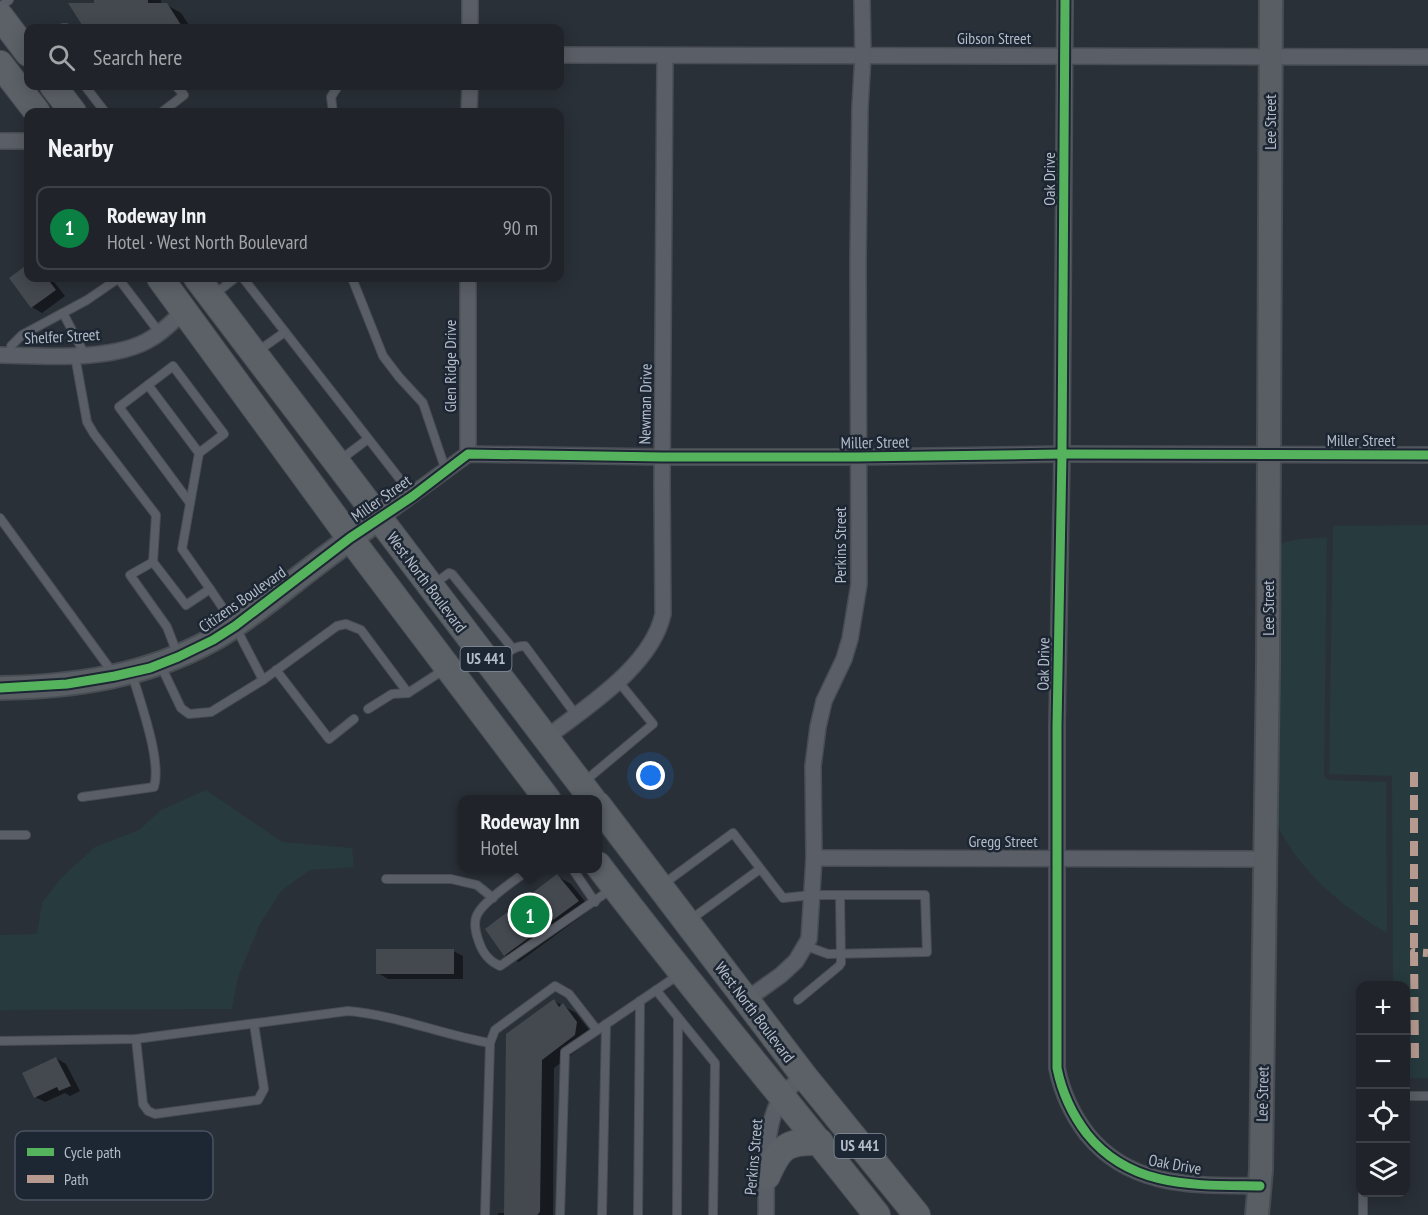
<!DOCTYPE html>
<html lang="en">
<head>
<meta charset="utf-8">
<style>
	:root { --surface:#20242a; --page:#2d3036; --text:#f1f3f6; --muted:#a2a4a8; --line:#3d4147; --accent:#0b8043 }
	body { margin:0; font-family:"PT Sans Narrow",sans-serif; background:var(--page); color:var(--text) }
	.controls { position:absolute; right:18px; bottom:18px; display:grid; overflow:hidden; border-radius:12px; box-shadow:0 3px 15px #0003 }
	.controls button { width:54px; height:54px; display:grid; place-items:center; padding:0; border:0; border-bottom:2px solid var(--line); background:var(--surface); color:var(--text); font:30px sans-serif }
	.you { position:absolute; left:651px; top:776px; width:21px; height:21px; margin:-15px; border:4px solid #fff; border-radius:50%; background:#1a73e8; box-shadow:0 0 0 9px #1a73e833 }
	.badge { display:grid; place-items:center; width:39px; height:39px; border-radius:50%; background:var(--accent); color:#fff; font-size:20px; font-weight:700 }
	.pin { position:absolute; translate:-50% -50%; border:3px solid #fff; box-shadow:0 2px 6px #0006 }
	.popup { position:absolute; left:458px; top:795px; width:144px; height:78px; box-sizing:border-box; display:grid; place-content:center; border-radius:12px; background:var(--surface); filter:drop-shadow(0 2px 4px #0005); font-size:20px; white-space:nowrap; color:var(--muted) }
	.popup b { font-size:22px; color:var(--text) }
	.popup::after { content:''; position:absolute; left:50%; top:100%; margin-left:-12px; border:12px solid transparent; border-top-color:var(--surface) }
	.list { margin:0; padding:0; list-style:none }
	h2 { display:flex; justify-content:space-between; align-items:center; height:78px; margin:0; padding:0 24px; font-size:26px }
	h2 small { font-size:20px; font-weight:400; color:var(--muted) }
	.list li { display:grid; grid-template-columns:39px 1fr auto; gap:18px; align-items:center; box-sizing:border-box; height:84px; margin:0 12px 12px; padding:0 12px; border:2px solid var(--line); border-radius:12px }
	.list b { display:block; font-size:22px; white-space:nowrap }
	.list p { margin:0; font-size:20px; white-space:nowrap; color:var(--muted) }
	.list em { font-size:20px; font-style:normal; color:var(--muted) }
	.icon { flex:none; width:33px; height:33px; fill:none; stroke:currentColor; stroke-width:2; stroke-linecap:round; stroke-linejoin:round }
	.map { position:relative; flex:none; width:1428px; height:1215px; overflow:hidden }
	.search { position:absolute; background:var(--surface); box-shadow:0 3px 15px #0003; left:24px; top:24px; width:540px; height:66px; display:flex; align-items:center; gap:15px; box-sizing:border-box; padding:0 21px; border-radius:12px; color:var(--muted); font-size:22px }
	.panel { position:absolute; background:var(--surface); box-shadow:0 3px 15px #0003; left:24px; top:108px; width:540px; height:174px; border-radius:12px }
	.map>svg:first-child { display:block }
	.green { fill:#273a3e }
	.shadow { fill:#0007 }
	.building { fill:#444950 }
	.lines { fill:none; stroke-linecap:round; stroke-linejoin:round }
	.lane-casing { stroke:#484c53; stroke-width:10 }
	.street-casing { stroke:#484c53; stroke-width:18 }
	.secondary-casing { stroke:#484c53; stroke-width:26 }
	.primary-casing { stroke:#484c55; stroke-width:28 }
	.lane { stroke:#5a5e66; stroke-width:8 }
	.street { stroke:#5a5e66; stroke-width:15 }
	.secondary { stroke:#595d64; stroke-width:22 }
	.primary { stroke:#5c6168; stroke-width:26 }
	.quiet { stroke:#b69a8f; stroke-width:8; stroke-dasharray:15 8; stroke-linecap:butt }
	.cycleway-casing { stroke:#1d2633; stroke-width:13 }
	.cycleway { stroke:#56b35d; stroke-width:9 }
	.labels { text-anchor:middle; stroke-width:5; stroke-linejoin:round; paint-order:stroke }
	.shield { fill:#1d2633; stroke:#878f9c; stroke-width:1.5 }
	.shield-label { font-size:15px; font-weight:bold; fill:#b4bcc9 }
	.street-label { font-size:16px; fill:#b4bcc9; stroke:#1d2633 }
	.key { fill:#1d2633; stroke:#4a5360; stroke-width:1.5 }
	.key-label { font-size:16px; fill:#b4bcc9 }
</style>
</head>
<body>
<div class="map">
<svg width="1428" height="1215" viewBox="0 0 1428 1215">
	<rect width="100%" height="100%" fill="#2a3038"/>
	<!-- green -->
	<g class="green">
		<polygon points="1428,525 1428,1078 1406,1078 1406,986 1393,985 1392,776 1329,774 1333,526"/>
		<path d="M1327,538L1324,776L1329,780L1386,782L1387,933C1342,907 1299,871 1277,824L1275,547C1289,538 1311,538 1327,538Z"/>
		<polygon points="206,790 282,842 352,848 354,867 310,870 282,890 260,924 238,977 232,1009 0,1010 0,935 37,934 42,903 61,878 95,847 139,830 161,810"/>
	</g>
	<!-- shadow -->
	<g class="shadow">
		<polygon points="95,0 161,0 161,5 167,5 181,13 191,28 86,28 71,5 95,5"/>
		<polygon points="28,265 28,278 51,278 65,296 42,313 32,307 11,279"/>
		<polygon points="557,876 571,884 591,909 519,962 505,955"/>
		<polygon points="453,951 463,956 463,979 388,979 378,973"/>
		<polygon points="554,1001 576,1013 590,1031 588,1042 554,1068 553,1215 498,1215 498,1213 506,1213"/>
		<polygon points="56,1058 66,1064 80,1091 70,1096 65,1093 45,1102 35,1097"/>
	</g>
	<!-- building -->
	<g class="building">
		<polygon points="94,0 148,0 148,3 167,3 183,28 84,28 68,3 94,3"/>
		<polygon points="28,264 28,278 47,278 56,290 31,308 9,278"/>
		<polygon points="557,874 579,901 504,956 485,929"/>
		<rect x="376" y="949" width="78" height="25"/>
		<polygon points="554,999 559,1007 563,1003 577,1022 575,1035 542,1060 540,1212 537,1215 504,1215 506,1034"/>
		<polygon points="56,1057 71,1086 59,1091 57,1087 34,1098 22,1073"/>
	</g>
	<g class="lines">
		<!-- lane casing -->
		<g class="lane-casing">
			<g id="lane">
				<polyline points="0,7 9,0"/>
				<polyline points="63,28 66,28"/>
				<polyline points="85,86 105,112"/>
				<polyline points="162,112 184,95 176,86"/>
				<polyline points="333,112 331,97 338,86"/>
				<polyline points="118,278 159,332"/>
				<polyline points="243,278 413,496"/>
				<polyline points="352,278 383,356 399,377 423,403 446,471"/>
				<polyline points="215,294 235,278"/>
				<polyline points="63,313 85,355"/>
				<polyline points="258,351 285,332"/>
				<polyline points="12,356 11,346 22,335 87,300 119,278"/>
				<polyline points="75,356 87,422 94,434 156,515 153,562"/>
				<polyline points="148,385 119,407 190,503"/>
				<polyline points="199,453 224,434 173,366 148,385 199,453 182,549 210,589"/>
				<polyline points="340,460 368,439"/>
				<polyline points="0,518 113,673"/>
				<polyline points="434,584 449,573 452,574 513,649"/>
				<polyline points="177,653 167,627 130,575 153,562 186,605 210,589 235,626 263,680 337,626 346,624 361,630 408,693 445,669"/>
				<path d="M495,663C504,656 513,645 525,646L576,715"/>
				<polyline points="161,666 181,708 189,714 211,712 263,680"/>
				<polyline points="276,670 329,739 354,719"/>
				<polyline points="368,709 392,694 408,693"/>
				<polyline points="585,781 653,724 618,681"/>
				<path d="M82,797L154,787C162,761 140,701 132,674"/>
				<polyline points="0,835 26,835"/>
				<path d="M531,868C518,878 483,901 477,915C473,923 476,934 479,942C483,954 489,961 500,966L613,888"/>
				<polyline points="572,868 595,902"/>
				<polyline points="386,879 451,879 477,885 493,898"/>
				<polyline points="662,885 733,833 783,898 812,895 925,895 927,952 828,954 806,946"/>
				<polyline points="690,920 760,869"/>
				<polyline points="656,990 715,1063 713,1215"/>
				<polyline points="798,1000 839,966 841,963 840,895"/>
				<polyline points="136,1039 143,1104 148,1111 155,1114 258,1100 264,1089 254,1024"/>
				<path d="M0,1041L136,1039L348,1011C396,1015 443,1035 490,1043"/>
				<polyline points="1406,1096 1428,1096"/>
				<polyline points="485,1215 490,1043 495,1030 555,986 569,994 597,1030"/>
				<polyline points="560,1215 565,1052 680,974"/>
				<polyline points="602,1215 606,1024"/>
				<polyline points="638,1215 640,1001"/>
				<polyline points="677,1215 678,1018"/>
				<polyline points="1363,1215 1363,1192"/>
			</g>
		</g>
		<!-- street casing -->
		<g class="street-casing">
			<g id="street">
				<path d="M1065,0L1062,454L1057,726V1068C1062,1093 1071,1113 1087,1134C1131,1189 1196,1185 1260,1186"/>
				<polyline points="470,28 470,0"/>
				<polyline points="560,55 1428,57"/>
				<polyline points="469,112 470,86"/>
				<polyline points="0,141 28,141"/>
				<path d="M0,355C43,356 115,362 152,338C164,331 174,320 184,311"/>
				<polyline points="468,454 468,278"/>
				<polyline points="379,519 468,454 662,457 858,457 1062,454 1428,455"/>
				<path d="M546,738C586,707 652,666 663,614L662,482L665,56"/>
				<polyline points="814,858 1265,859"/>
				<polyline points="746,1000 781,975 796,961 809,939 814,858 813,766 818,727 824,701 844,659 850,639 859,584 858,260 860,107 863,55 862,0"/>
				<path d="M766,1215C767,1181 762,1123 783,1095C788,1088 797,1082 804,1076"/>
			</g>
		</g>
		<!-- secondary casing -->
		<g class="secondary-casing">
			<g id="secondary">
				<path d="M0,688C74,687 147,676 212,640C232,629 250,615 269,601C305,573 341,544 379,519"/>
				<polyline points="1257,1215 1261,1170 1268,664 1271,0"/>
			</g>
		</g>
		<!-- primary casing -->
		<g class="primary-casing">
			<g id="primary">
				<polyline points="0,16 28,53"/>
				<polyline points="0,64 37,112"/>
				<polyline points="53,86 73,112"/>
				<polyline points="160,278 350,538 548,800"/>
				<polyline points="197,278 593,800"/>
				<polyline points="598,805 804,1076 917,1215"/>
				<path d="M598,865C688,984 785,1098 877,1215"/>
				<path d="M767,1176C780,1146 787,1141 820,1142"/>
			</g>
		</g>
		<!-- lane -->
		<use href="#lane" class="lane"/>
		<!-- street -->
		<use href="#street" class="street"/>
		<!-- secondary -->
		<use href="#secondary" class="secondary"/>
		<!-- primary -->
		<use href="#primary" class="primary"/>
		<!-- quiet -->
		<g class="quiet">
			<polyline points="1414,772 1414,952"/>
			<polyline points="1415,1058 1414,952 1428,953"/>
		</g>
		<!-- cycleway casing -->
		<g class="cycleway-casing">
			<g id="cycleway">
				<path d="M1065,0L1062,454L1057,726V1068C1062,1093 1071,1113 1087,1134C1131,1189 1196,1185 1260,1186"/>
				<polyline points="0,688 67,684 115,676 150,668 178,657 213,640 235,626 350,538 413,496 468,454 662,457 858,457 1062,454 1428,455"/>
			</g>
		</g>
		<!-- cycleway -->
		<use href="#cycleway" class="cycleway"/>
	</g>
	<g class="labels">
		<!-- shield labels -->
		<g class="shield">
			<rect x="460.5" y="647" width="51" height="24" rx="4.5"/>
			<rect x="834.5" y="1134" width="51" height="24" rx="4.5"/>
		</g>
		<g class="shield-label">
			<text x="486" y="664">US 441</text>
			<text x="860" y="1151">US 441</text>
		</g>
		<!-- street labels -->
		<g class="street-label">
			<text x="994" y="44">Gibson Street</text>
			<text transform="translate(1270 122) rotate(-90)" y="6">Lee Street</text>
			<text transform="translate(1049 179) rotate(-90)" y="6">Oak Drive</text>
			<text transform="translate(62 336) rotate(-3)" y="6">Shelfer Street</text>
			<text transform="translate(450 366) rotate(-90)" y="6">Glen Ridge Drive</text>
			<text transform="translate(645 404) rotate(-89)" y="6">Newman Drive</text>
			<text x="1361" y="446">Miller Street</text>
			<text transform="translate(875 442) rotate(-1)" y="6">Miller Street</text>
			<text transform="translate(381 498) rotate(-35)" y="6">Miller Street</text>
			<text transform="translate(840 545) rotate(-90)" y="6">Perkins Street</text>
			<text transform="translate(427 582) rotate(53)" y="6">West North Boulevard</text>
			<text transform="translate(242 599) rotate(-35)" y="6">Citizens Boulevard</text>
			<text transform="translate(1268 608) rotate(-90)" y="6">Lee Street</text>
			<text transform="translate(1043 664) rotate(-89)" y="6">Oak Drive</text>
			<text x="1003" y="847">Gregg Street</text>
			<text transform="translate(755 1012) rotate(53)" y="6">West North Boulevard</text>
			<text transform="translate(1262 1094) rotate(-89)" y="6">Lee Street</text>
			<text transform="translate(753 1157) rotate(-85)" y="6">Perkins Street</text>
			<text transform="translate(1175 1164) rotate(10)" y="6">Oak Drive</text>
		</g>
	</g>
	<!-- legend -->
	<rect x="15" y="1131" width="198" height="69" rx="9" class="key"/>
	<rect x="27" y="1148" width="27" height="8" fill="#56b35d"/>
	<rect x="27" y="1175" width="27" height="8" fill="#b69a8f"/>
	<g class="key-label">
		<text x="64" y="1158">Cycle path</text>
		<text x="64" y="1185">Path</text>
	</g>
</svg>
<div class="controls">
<button>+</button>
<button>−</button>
<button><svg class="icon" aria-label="locate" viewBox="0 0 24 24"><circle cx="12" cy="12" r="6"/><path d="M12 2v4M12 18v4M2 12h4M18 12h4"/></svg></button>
<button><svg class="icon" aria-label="layers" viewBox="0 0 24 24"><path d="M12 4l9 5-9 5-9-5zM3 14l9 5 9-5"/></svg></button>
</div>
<div class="you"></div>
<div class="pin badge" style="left:530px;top:915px">1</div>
<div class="popup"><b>Rodeway Inn</b>Hotel</div>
<div class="search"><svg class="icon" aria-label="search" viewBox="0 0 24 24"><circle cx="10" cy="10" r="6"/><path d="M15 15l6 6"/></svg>Search here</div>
<section class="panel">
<h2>Nearby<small></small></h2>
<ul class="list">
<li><span class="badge">1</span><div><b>Rodeway Inn</b><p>Hotel · West North Boulevard</p></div><em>90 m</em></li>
</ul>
</section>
</div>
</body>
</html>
